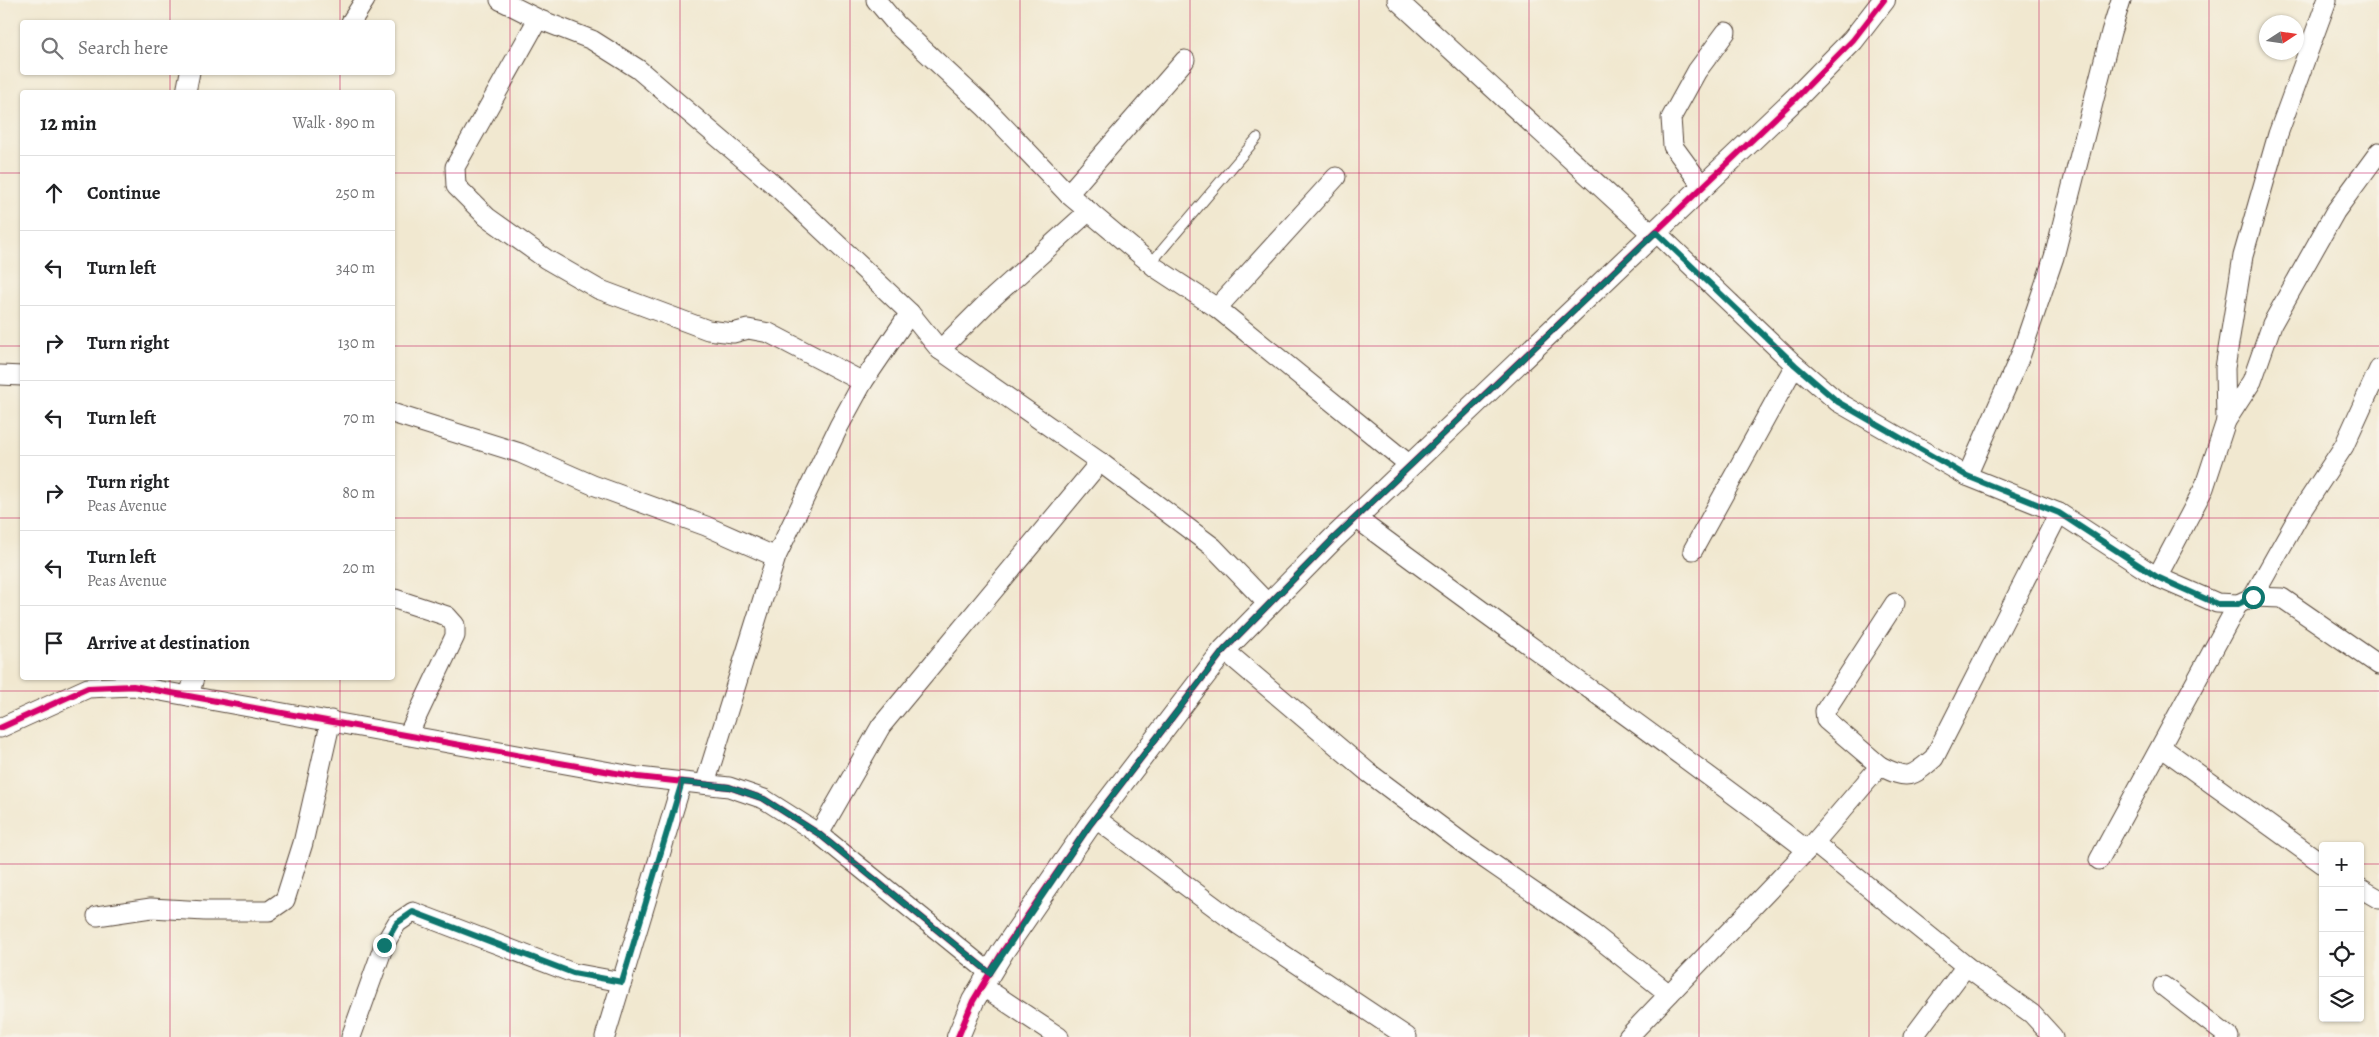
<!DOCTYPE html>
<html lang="en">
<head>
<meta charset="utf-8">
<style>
	:root { --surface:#fff; --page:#f2f2f2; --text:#202124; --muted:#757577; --line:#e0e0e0 }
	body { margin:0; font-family:Alegreya,serif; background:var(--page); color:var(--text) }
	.controls { position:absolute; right:15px; bottom:15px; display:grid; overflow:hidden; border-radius:5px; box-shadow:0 1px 4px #0004 }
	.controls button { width:45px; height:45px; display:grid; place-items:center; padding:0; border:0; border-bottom:1px solid var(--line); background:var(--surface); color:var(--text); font:25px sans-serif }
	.compass { position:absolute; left:2259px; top:15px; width:45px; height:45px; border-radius:50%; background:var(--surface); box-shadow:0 1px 4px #0004; rotate:78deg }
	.stop { position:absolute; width:15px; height:15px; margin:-11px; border:4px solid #0f766e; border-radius:50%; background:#fff }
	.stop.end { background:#0f766e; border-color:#fff; box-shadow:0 1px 5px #0008 }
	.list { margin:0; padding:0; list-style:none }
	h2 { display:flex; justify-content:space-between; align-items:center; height:65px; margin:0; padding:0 20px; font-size:21px }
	h2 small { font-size:16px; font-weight:400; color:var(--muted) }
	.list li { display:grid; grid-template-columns:32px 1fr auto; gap:15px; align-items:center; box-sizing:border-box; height:75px; padding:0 20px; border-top:1px solid var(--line) }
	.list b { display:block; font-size:19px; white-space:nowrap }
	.list p { margin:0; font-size:16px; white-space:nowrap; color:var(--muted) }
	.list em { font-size:16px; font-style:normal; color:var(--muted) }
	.icon { flex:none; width:28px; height:28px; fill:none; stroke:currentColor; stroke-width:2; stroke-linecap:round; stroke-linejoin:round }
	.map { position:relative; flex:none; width:2379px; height:1037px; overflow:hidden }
	.search { position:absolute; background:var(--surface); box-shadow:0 1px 4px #0004; left:20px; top:20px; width:375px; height:55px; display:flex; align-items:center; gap:12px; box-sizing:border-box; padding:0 18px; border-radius:5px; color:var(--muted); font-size:19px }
	.panel { position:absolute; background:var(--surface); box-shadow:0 1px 4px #0004; left:20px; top:90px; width:375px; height:590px; border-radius:5px }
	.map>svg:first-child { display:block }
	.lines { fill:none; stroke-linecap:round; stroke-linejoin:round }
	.service-casing { stroke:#564639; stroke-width:11 }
	.minor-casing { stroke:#564639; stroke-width:21 }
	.tertiary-casing { stroke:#564639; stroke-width:24 }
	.service { stroke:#fff; stroke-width:9 }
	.minor { stroke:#fff; stroke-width:19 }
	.tertiary { stroke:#fff; stroke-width:22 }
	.cycleway-casing { stroke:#f7f3e8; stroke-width:9 }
	.cycleway { stroke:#d6006c; stroke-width:6 }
	.route { stroke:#0f766e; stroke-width:6 }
	.grid { fill:none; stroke:#c2185b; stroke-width:1; stroke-opacity:0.55 }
</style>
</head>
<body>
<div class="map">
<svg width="2379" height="1037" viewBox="0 0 2379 1037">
	<rect width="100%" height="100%" fill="#f7f3e8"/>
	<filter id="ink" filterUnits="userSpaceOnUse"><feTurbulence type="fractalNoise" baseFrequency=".02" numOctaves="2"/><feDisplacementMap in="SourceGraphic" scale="10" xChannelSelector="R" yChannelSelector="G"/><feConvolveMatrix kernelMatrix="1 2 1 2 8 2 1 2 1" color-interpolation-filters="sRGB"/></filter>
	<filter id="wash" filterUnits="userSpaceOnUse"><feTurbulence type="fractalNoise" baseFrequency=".0096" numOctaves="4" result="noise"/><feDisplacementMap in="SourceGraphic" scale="20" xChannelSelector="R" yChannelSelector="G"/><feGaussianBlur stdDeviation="1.12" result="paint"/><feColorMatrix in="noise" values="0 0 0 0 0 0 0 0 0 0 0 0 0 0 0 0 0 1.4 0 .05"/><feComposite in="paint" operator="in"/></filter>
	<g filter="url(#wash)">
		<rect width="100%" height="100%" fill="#f1e8d0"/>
	</g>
	<g filter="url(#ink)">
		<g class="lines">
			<!-- service casing -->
			<g class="service-casing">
				<polyline id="service" points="1151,263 1257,138"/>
			</g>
			<!-- minor casing -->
			<g class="minor-casing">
				<g id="minor">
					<polyline points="500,0 538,19 592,40 638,69 780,190 910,313 940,350 1100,462 1213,547 1267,603"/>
					<polyline points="876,0 897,25 985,107 1068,194 1156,268 1217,308 1411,466"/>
					<polyline points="1397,0 1653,235"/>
					<polyline points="538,19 455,167 456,186 487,217 546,259 598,289 708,330 733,333 748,329 769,333 863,382"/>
					<polyline points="351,22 365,0"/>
					<polyline points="186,92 190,72"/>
					<polyline points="1703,187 1673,146 1671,118 1697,71 1726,32"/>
					<polyline points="1068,194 1185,60"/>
					<polyline points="1656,232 1795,365 1838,402 1967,476 2059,513 2157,577 2217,603 2238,604 2253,597 2282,598 2379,665"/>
					<polyline points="1217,308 1336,177"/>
					<polyline points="940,350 988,302 1089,211"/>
					<polyline points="0,375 22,376"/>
					<polyline points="392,413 520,453 593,485 706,526 776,557"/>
					<polyline points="2226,421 2225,368 2243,256 2278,134 2327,0"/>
					<polyline points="1967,476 2021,354 2054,257 2111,32 2121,0"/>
					<path d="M1356,518C1505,630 1659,736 1807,850"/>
					<polyline points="1693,550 1795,365"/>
					<polyline points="2157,577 2204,488 2226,421 2252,381 2272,324 2335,212 2379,152"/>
					<polyline points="2253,597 2302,510 2344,446 2379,369"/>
					<polyline points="395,599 447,616 455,625 455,636 408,735"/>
					<polyline points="1224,650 1369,773 1468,847 1587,929 1669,994"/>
					<polyline points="189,696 194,678"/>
					<polyline points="0,728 88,688 133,686 638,777 729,787 764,799 819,834 990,973"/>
					<polyline points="2161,747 2323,864"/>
					<polyline points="1880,766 1826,720 1825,711 1895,603"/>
					<polyline points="705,784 776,557 839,426 863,382 910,313"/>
					<polyline points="1095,818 1239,925 1407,1037"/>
					<polyline points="819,834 881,726 1100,462"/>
					<polyline points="1814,843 1966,966 2032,1014 2053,1037"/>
					<polyline points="2099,860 2238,604"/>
					<polyline points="2360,888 2379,899"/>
					<polyline points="97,916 151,908 205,911 269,911 285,900 303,843 331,720"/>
					<polyline points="982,986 1059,1037"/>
					<polyline points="2163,986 2229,1037"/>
					<polyline points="351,1037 384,945 397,923 413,912 573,973 622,982"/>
					<polyline points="605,1037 682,782"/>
					<path d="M1628,1037L1814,843L1880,766C1908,780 1911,778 1934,758L2059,513"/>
					<polyline points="1913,1037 1966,966"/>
				</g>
			</g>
			<!-- tertiary casing -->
			<g class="tertiary-casing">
				<polyline id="tertiary" points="958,1037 973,1001 1003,951 1089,826 1224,650 1332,540 1796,98 1853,40 1884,0"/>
			</g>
			<!-- service -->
			<use href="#service" class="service"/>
			<!-- minor -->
			<use href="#minor" class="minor"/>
			<!-- tertiary -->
			<use href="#tertiary" class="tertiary"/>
			<!-- cycleway casing -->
			<g class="cycleway-casing">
				<g id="cycleway">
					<polyline points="0,728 88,688 133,686 638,777 729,787 764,799 819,834 990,973"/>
					<polyline points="958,1037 973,1001 1003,951 1089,826 1224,650 1332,540 1796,98 1853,40 1884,0"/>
				</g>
			</g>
			<!-- cycleway -->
			<use href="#cycleway" class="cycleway"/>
		</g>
	</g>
	<g class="lines" filter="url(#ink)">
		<!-- route -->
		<polyline class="route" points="384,945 397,923 413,912 573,973 622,982 682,782 729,787 764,799 819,834 990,973 1089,826 1224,650 1332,540 1656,232 1795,365 1838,402 1967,476 2059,513 2157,577 2217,604 2238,604 2253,597"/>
	</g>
	<!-- grid -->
	<path class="grid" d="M170,0V22M340,0V22M510,0V1037M680,0V1037M850,0V1037M1020,0V1037M1190,0V1037M1359,0V1037M1529,0V1037M1699,0V1037M1869,0V1037M2039,0V1037M2209,0V1037M170,72V92M340,72V92M0,173H22M392,173H2379M0,346H22M392,346H2379M0,518H22M392,518H2379M170,678V1037M340,678V1037M0,691H2379M0,864H2323M2360,864H2379"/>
</svg>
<div class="controls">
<button>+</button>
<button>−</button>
<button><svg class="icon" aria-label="locate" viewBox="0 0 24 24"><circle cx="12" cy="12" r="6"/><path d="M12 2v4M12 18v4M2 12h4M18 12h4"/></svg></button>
<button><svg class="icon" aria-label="layers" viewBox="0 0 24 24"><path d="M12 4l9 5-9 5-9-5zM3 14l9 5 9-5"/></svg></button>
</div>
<svg class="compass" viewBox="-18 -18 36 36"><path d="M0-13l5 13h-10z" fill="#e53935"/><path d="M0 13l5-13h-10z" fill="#757577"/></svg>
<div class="stop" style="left:2253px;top:597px"></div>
<div class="stop end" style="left:384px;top:945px"></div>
<div class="search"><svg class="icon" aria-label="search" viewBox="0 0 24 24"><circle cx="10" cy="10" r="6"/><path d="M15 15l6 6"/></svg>Search here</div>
<section class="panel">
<h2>12 min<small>Walk · 890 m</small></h2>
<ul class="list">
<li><svg class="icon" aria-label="ahead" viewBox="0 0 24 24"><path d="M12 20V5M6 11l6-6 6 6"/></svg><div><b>Continue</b></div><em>250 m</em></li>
<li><svg class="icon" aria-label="left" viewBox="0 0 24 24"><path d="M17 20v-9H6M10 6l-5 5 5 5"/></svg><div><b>Turn left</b></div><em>340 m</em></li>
<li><svg class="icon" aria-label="right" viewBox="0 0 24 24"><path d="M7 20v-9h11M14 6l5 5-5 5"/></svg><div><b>Turn right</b></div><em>130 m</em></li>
<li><svg class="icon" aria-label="left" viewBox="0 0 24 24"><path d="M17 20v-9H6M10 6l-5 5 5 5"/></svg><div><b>Turn left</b></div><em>70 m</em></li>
<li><svg class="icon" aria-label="right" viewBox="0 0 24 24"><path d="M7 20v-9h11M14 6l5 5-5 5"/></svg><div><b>Turn right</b><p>Peas Avenue</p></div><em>80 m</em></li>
<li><svg class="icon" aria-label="left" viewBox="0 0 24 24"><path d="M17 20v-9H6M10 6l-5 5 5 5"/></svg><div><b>Turn left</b><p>Peas Avenue</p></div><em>20 m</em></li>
<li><svg class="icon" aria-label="arrive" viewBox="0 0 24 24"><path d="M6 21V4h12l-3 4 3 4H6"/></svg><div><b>Arrive at destination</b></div></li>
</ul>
</section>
</div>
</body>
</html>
